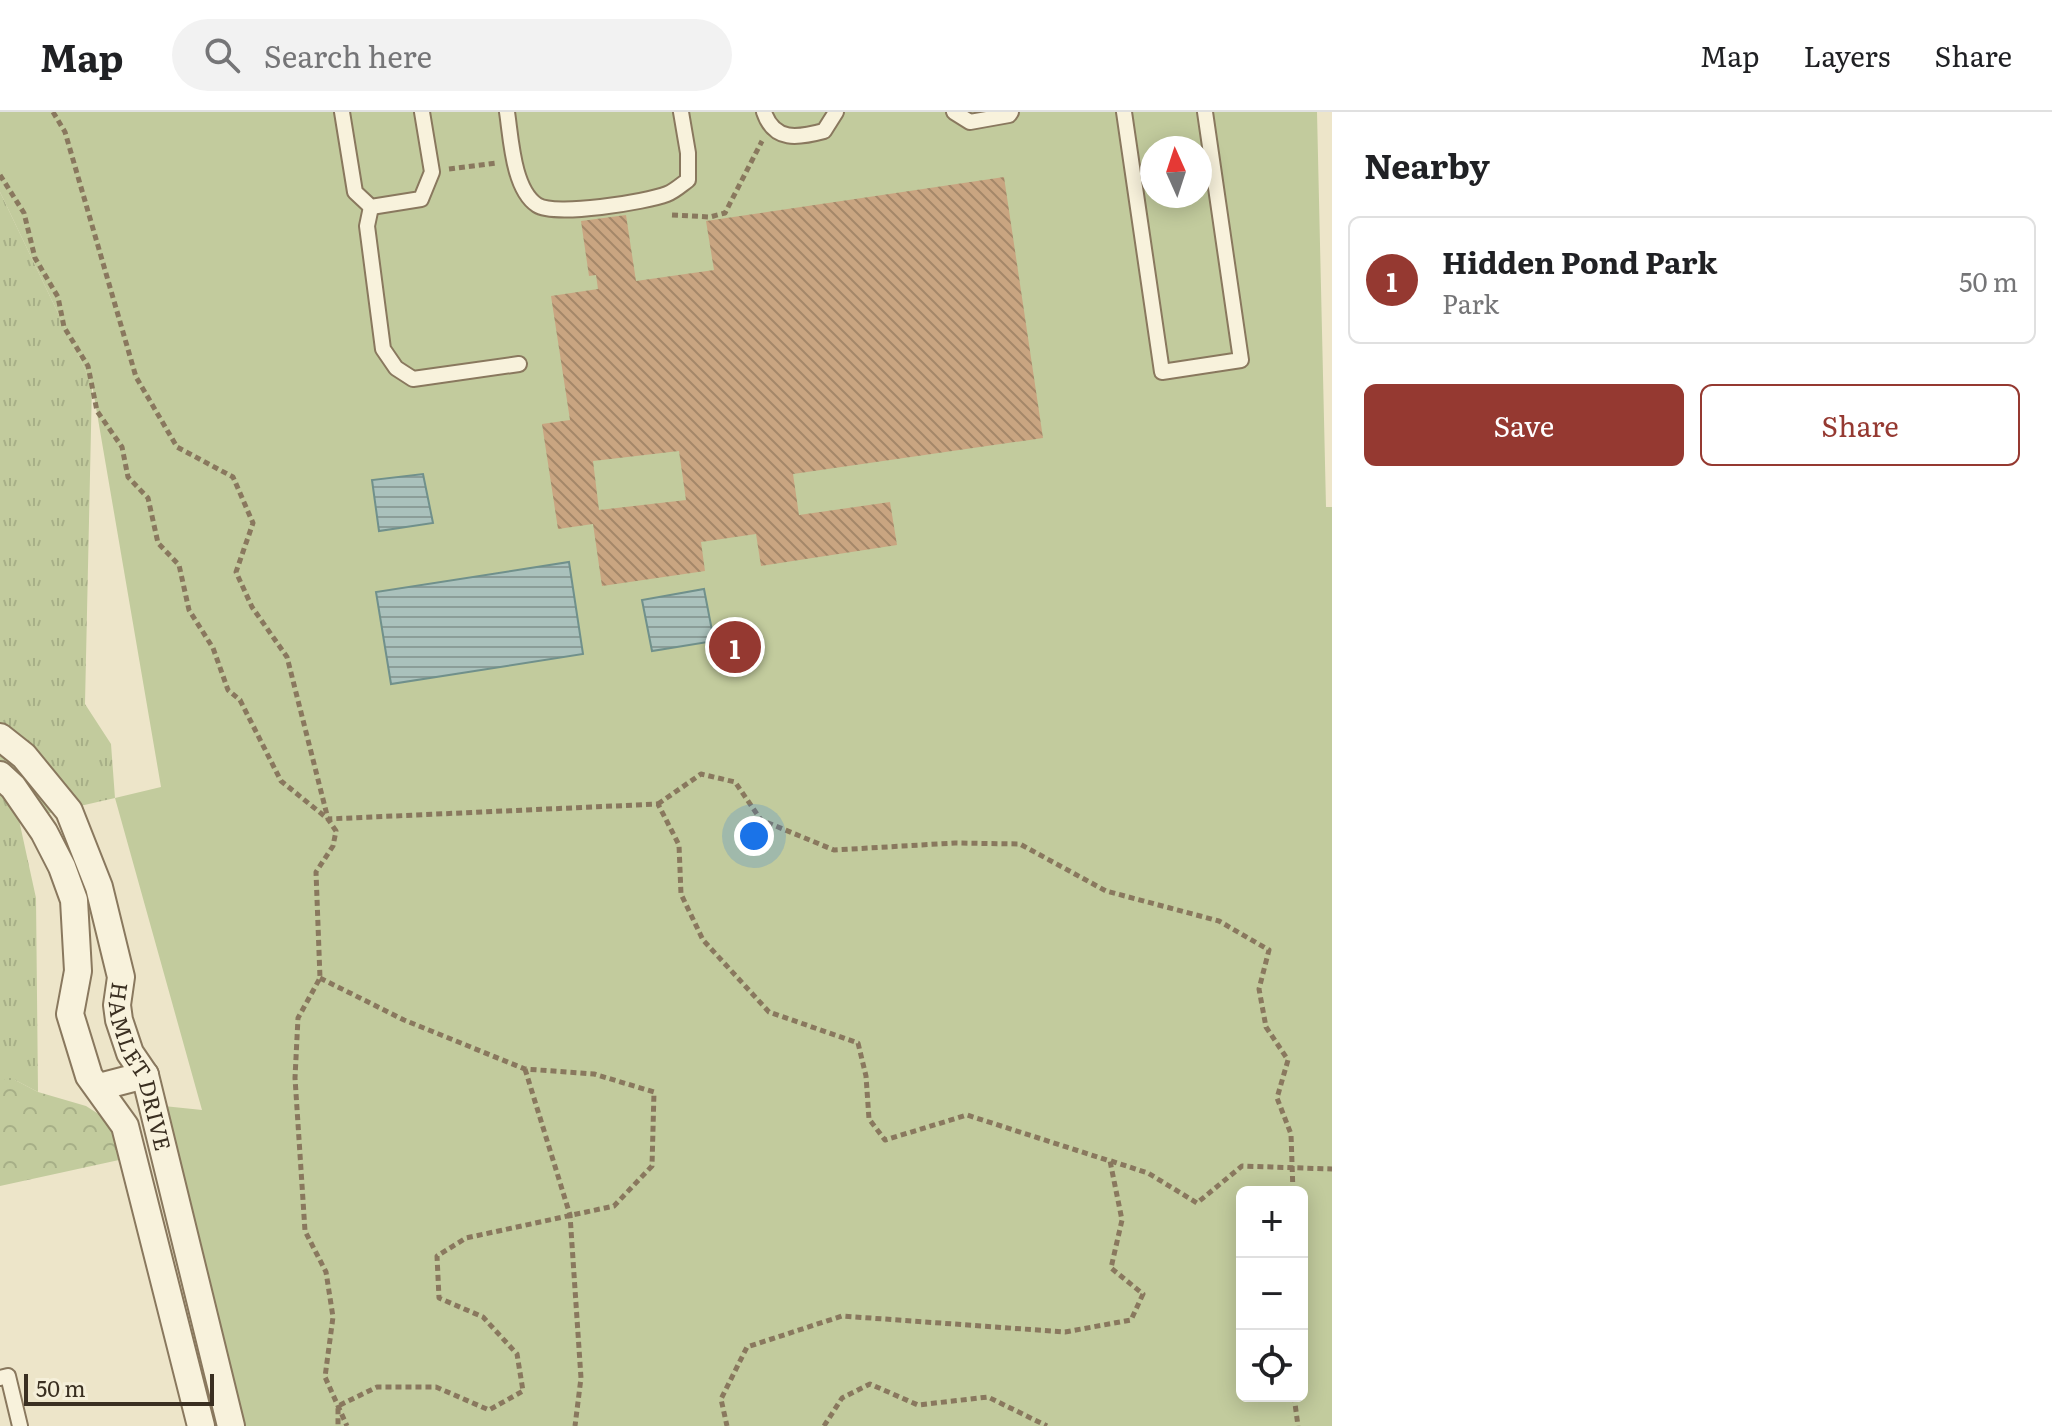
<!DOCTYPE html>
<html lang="en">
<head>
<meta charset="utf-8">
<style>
	:root { --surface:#fff; --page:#f2f2f2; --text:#202124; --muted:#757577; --line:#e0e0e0; --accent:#953931 }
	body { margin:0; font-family:Literata,serif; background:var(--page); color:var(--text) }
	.controls { position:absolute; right:24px; bottom:24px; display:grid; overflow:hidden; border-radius:12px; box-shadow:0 4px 20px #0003 }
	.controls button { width:72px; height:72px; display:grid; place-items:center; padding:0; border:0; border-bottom:2px solid var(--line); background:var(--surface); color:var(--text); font:40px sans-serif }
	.compass { position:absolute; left:1140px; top:24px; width:72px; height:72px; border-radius:50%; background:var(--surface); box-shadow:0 4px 20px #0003; rotate:357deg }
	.scale { position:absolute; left:24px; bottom:20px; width:190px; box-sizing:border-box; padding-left:8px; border:4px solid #3a2f21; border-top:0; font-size:22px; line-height:28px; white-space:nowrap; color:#3a2f21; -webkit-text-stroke:6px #f5efd9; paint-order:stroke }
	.you { position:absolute; left:754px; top:724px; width:28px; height:28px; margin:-20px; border:6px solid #fff; border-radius:50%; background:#1a73e8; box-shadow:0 0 0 12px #1a73e833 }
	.badge { display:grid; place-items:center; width:52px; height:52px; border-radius:50%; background:var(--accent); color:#fff; font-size:26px; font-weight:700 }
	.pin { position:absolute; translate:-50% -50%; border:4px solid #fff; box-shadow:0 2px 8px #0006 }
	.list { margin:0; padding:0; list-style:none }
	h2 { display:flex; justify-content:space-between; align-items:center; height:104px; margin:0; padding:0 32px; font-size:34px }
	h2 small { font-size:26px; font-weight:400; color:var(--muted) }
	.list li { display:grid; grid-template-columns:52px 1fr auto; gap:24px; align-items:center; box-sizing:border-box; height:128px; margin:0 16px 16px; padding:0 16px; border:2px solid var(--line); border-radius:12px }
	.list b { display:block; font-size:30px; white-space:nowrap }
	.list p { margin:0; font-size:26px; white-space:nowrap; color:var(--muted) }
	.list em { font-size:26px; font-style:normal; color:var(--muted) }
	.actions { display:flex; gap:16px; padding:24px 32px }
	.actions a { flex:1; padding:18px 0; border:2px solid var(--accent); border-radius:12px; text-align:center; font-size:28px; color:var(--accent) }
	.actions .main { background:var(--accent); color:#fff }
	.icon { flex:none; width:44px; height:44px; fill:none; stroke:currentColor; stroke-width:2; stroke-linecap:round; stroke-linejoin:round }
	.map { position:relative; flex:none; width:1332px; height:1314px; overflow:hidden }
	header { display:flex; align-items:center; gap:48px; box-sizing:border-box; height:112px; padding:0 40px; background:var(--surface); border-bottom:2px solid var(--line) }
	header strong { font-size:38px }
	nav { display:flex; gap:44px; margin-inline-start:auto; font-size:28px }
	.search { width:560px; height:72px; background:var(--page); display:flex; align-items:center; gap:20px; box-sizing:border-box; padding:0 28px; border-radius:44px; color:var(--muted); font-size:30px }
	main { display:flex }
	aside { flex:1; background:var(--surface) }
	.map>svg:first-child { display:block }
	.grass { fill:url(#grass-tufts) }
	.forest { fill:url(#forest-crowns) }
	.park { fill:#c2cb9d; fill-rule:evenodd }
	.water { fill:url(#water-rules); stroke:#70908b; stroke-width:2 }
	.building { fill:url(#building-back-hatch); fill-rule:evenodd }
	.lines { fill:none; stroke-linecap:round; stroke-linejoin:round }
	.service-casing { stroke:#89785e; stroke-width:18 }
	.minor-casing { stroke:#89785e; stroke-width:30 }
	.path { stroke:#89785e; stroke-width:5; stroke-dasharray:6 4; stroke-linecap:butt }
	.service { stroke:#f8f2dc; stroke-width:14 }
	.minor { stroke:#f8f2dc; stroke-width:26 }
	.labels { text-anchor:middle; stroke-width:8; stroke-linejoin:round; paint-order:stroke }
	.street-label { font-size:22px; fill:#3a2f21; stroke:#f5efd9 }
</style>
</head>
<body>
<header>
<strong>Map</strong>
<div class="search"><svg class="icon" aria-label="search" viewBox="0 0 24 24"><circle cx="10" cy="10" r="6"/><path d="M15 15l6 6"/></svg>Search here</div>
<nav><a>Map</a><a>Layers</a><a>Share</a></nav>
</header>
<main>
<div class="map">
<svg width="1332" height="1314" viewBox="0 0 1332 1314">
	<defs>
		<pattern id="grass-tufts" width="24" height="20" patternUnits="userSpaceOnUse" patternTransform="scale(2)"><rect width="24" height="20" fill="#c2cb9d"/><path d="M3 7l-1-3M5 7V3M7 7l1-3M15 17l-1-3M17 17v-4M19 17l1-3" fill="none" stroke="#a7af87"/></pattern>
		<pattern id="forest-crowns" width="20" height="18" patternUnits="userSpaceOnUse" patternTransform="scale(2)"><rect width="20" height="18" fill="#c2cb9d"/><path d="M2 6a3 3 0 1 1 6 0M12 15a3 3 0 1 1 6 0" fill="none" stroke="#a7af87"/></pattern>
		<pattern id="water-rules" width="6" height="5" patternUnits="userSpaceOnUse" patternTransform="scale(2)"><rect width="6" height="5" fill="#aac1bc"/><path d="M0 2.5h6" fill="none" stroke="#8b9d98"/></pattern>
		<pattern id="building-back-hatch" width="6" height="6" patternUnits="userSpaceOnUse" patternTransform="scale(2)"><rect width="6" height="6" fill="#c9a581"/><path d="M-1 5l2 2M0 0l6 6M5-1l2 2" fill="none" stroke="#a48769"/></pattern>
	</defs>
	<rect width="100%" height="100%" fill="#ede5c9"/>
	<!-- grass -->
	<polygon class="grass" points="0,80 92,272 85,592 111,632 115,686 19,708 36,786 38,980 15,968 0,968"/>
	<!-- forest -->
	<polygon class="forest" points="0,968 15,968 38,980 86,994 136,1026 127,1042 119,1048 0,1074"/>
	<!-- park -->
	<path class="park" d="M0,0H1317L1326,395H1332V1314H231L154,993L202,998L115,686L161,675L92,272L0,80ZM1152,36H1200V84H1152ZM1242,1080H1302V1284H1242Z"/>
	<!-- water -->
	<g class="water">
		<polygon points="423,362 433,411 379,419 372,368"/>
		<polygon points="569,450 583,542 391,572 376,480"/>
		<polygon points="704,477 714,529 652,539 642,488"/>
	</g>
	<!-- building -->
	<path class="building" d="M1004,65L1043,326L793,362L799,403L890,390L897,433L761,454L756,422L701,430L705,459L602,474L593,412L558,417L542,312L570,308L551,184L598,177L596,163L589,164L581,109L626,103L636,169L714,158L706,109ZM679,339L686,388L599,398L593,349Z"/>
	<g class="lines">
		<!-- service casing -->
		<g class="service-casing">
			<g id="service">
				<polyline points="342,0 355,80 371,95 421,87 432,60 422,0"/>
				<path d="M507,0C511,26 513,77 537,93C555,105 646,90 667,82C675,79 681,73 688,68V41L681,0"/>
				<path d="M764,0C774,30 798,26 824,19L836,0"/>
				<polyline points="954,0 970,10 1009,3 1011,0"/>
				<polyline points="1124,0 1162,260 1241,248 1205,0"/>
				<polyline points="371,95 367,114 383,237 396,256 413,267 519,252"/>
				<polyline points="0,1266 8,1264 20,1314"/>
			</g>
		</g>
		<!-- minor casing -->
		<g class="minor-casing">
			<g id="minor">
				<path id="s1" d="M0,625L24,644L69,699L99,775L121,865L117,893L119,908L130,941L145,963L231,1314"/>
				<polyline points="0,663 13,675 44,720 62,755 74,788 78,859 70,902 89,964 125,1014 201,1314"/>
				<polyline points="99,975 145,963"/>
			</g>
		</g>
		<!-- path -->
		<g class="path">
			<polyline points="53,0 65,20 136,265 177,335 233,365 253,411 236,460 252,495 287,545 328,707 658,692 679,733 681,782 703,828 769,900 858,931 866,964 869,1007 885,1028 967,1003 1110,1049 1122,1108 1111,1156 1143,1182 1131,1208 1065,1220 842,1204 747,1235 721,1287 727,1314"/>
			<polyline points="449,57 496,51"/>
			<polyline points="0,63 24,101 35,146 58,185 64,215 88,254 97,299 122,335 128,365 148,386 158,431 179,453 189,498 213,536 228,578 240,588 281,669 328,707 336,719 333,734 316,760 320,866 298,906 295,966 305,1119 326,1160 333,1205 325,1265 347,1314"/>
			<polyline points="672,103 710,105 725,101 762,29"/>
			<polyline points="658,692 701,662 735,670 761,708 834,738 955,731 1020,732 1106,779 1219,809 1269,838 1259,877 1266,915 1288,948 1277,986 1291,1022 1293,1080"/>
			<polyline points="320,866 404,908 525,957 594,962 654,980 652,1054 614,1094 466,1126 437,1144 439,1186 483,1205 517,1242 523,1279 489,1298 436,1275 377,1275 338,1294 338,1314"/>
			<polyline points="525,957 570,1103 581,1266 575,1314"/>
			<polyline points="1111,1049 1148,1061 1197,1091 1242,1054 1332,1057"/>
			<polyline points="1294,1284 1298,1314"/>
			<polyline points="824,1314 842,1286 870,1272 918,1293 988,1285 1047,1314"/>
		</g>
		<!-- service -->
		<use href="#service" class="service"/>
		<!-- minor -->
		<use href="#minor" class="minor"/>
	</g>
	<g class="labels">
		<!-- street labels -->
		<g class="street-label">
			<text dy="8" stroke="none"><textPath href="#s1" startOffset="370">HAMLET DRIVE</textPath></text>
		</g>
	</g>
</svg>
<div class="controls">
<button>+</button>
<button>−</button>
<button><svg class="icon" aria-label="locate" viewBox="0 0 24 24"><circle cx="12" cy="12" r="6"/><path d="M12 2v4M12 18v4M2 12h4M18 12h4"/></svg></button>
</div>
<svg class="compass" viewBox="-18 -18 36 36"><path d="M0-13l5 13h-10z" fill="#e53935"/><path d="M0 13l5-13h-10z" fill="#757577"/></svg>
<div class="scale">50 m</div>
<div class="you"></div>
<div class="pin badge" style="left:735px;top:535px">1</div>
</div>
<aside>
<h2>Nearby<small></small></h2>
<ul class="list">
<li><span class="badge">1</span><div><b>Hidden Pond Park</b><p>Park</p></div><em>50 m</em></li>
</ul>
<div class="actions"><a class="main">Save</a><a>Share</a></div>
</aside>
</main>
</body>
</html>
